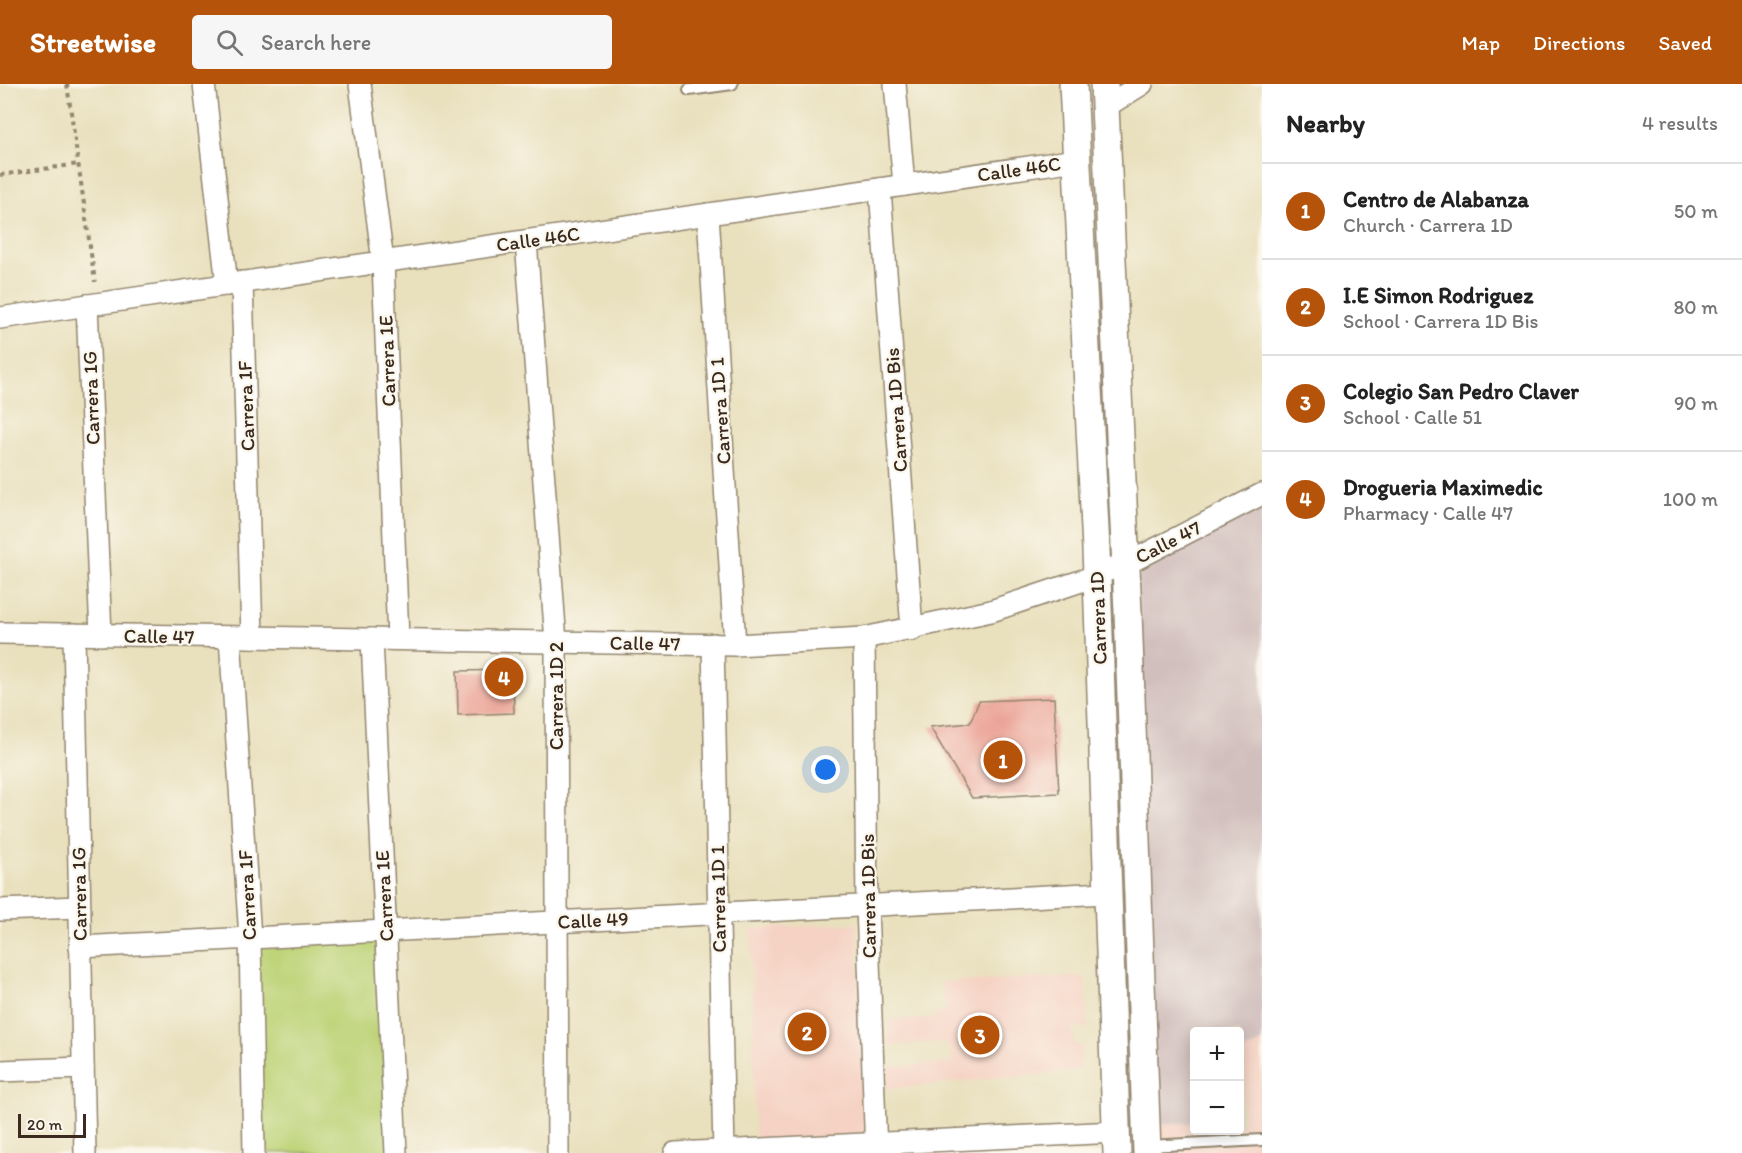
<!DOCTYPE html>
<html lang="en">
<head>
<meta charset="utf-8">
<style>
	:root { --surface:#fff; --page:#f6f6f6; --text:#222; --muted:#767676; --line:#e0e0e0; --accent:#b45309 }
	body { margin:0; font-family:Itim,sans-serif; background:var(--page); color:var(--text) }
	.controls { position:absolute; right:18px; bottom:18px; display:grid; overflow:hidden; border-radius:6px; box-shadow:0 3px 15px #0003 }
	.controls button { width:54px; height:54px; display:grid; place-items:center; padding:0; border:0; border-bottom:2px solid var(--line); background:var(--surface); color:var(--text); font:30px sans-serif }
	.scale { position:absolute; left:18px; bottom:15px; width:68px; box-sizing:border-box; padding-left:6px; border:3px solid #3b2a1e; border-top:0; font-size:16px; line-height:21px; white-space:nowrap; color:#3b2a1e; -webkit-text-stroke:4px #fbf7ec; paint-order:stroke }
	.you { position:absolute; left:826px; top:686px; width:21px; height:21px; margin:-15px; border:4px solid #fff; border-radius:50%; background:#1a73e8; box-shadow:0 0 0 9px #1a73e833 }
	.badge { display:grid; place-items:center; width:39px; height:39px; border-radius:50%; background:var(--accent); color:#fff; font-size:20px; font-weight:700 }
	.pin { position:absolute; translate:-50% -50%; border:3px solid #fff; box-shadow:0 2px 6px #0006 }
	.list { margin:0; padding:0; list-style:none }
	h2 { display:flex; justify-content:space-between; align-items:center; height:78px; margin:0; padding:0 24px; font-size:26px }
	h2 small { font-size:20px; font-weight:400; color:var(--muted) }
	.list li { display:grid; grid-template-columns:39px 1fr auto; gap:18px; align-items:center; box-sizing:border-box; height:96px; padding:0 24px; border-top:2px solid var(--line) }
	.list b { display:block; font-size:22px; white-space:nowrap }
	.list p { margin:0; font-size:20px; white-space:nowrap; color:var(--muted) }
	.list em { font-size:20px; font-style:normal; color:var(--muted) }
	.icon { flex:none; width:33px; height:33px; fill:none; stroke:currentColor; stroke-width:2; stroke-linecap:round; stroke-linejoin:round }
	.map { position:relative; flex:none; width:1262px; height:1069px; overflow:hidden }
	header { display:flex; align-items:center; gap:36px; box-sizing:border-box; height:84px; padding:0 30px; background:var(--accent); color:#fff }
	header strong { font-size:28px }
	nav { display:flex; gap:33px; margin-inline-start:auto; font-size:21px }
	.search { width:420px; height:54px; background:var(--page); display:flex; align-items:center; gap:15px; box-sizing:border-box; padding:0 21px; border-radius:6px; color:var(--muted); font-size:22px }
	main { display:flex }
	aside { flex:1; background:var(--surface) }
	.map>svg:first-child { display:block }
	.built { fill:#f5d2c3 }
	.industrial { fill:#d1bfbd }
	.green { fill:#bdd377; stroke:#7c7e4a; stroke-width:1.5 }
	.building { fill:#e99488 }
	.lines { fill:none; stroke-linecap:round; stroke-linejoin:round }
	.service-casing { stroke:#92856e; stroke-width:14 }
	.minor-casing { stroke:#92856e; stroke-width:24 }
	.tertiary-casing { stroke:#92856e; stroke-width:30 }
	.path { stroke:#92856e; stroke-width:4; stroke-dasharray:4.5 4.5; stroke-linecap:butt }
	.service { stroke:#fff; stroke-width:10 }
	.minor { stroke:#fff; stroke-width:21 }
	.tertiary { stroke:#fff; stroke-width:27 }
	.labels { text-anchor:middle; stroke-width:4.5; stroke-linejoin:round; paint-order:stroke }
	.street-label { font-size:20px; fill:#3b2a1e; stroke:#fbf7ec }
</style>
</head>
<body>
<header>
<strong>Streetwise</strong>
<div class="search"><svg class="icon" aria-label="search" viewBox="0 0 24 24"><circle cx="10" cy="10" r="6"/><path d="M15 15l6 6"/></svg>Search here</div>
<nav><a>Map</a><a>Directions</a><a>Saved</a></nav>
</header>
<main>
<div class="map">
<svg width="1262" height="1069" viewBox="0 0 1262 1069">
	<rect width="100%" height="100%" fill="#fbf7ec"/>
	<filter id="ink" filterUnits="userSpaceOnUse"><feTurbulence type="fractalNoise" baseFrequency=".0167" numOctaves="2"/><feDisplacementMap in="SourceGraphic" scale="12" xChannelSelector="R" yChannelSelector="G"/><feConvolveMatrix kernelMatrix="1 2 1 2 8 2 1 2 1" color-interpolation-filters="sRGB"/></filter>
	<filter id="wash" filterUnits="userSpaceOnUse"><feTurbulence type="fractalNoise" baseFrequency=".008" numOctaves="4" result="noise"/><feDisplacementMap in="SourceGraphic" scale="24" xChannelSelector="R" yChannelSelector="G"/><feGaussianBlur stdDeviation="1.35" result="paint"/><feColorMatrix in="noise" values="0 0 0 0 0 0 0 0 0 0 0 0 0 0 0 0 0 1.4 0 .05"/><feComposite in="paint" operator="in"/></filter>
	<g filter="url(#wash)">
		<rect width="100%" height="100%" fill="#e9e0bd"/>
		<!-- built -->
		<g class="built">
			<polygon points="857,839 865,1050 755,1057 751,845"/>
			<polygon points="1085,892 1088,944 1073,943 1073,960 1082,962 1080,986 887,1005 885,983 952,979 951,968 945,958 886,961 890,935 934,935 934,930 946,929 942,898"/>
			<polygon points="1262,958 1262,1069 1147,1069 1146,1041 1194,1039 1194,1046 1240,1046 1240,1038 1243,1037 1240,969"/>
		</g>
		<!-- industrial -->
		<polygon class="industrial" points="1262,410 1262,958 1240,969 1240,948 1194,948 1194,1039 1146,1041 1138,474"/>
		<!-- green -->
		<polygon class="green" points="385,847 396,1069 254,1069 250,854"/>
		<g id="blocks">
			<!-- building -->
			<g class="building">
				<polygon points="513,586 514,629 458,631 457,587"/>
				<polygon points="1054,614 1059,709 972,714 930,643 970,639 979,617"/>
			</g>
		</g>
	</g>
	<g filter="url(#ink)">
		<use href="#blocks" fill-opacity="0" stroke="#92856e" stroke-width="1.5"/>
		<g class="lines">
			<!-- service casing -->
			<g class="service-casing">
				<g id="service">
					<polyline points="689,6 732,0"/>
					<polyline points="1148,1062 1262,1056"/>
				</g>
			</g>
			<!-- minor casing -->
			<g class="minor-casing">
				<g id="minor">
					<polyline points="204,0 227,201"/>
					<polyline points="360,0 383,178 398,555"/>
					<polyline points="895,0 904,101"/>
					<polyline points="1105,23 1142,0"/>
					<polyline points="880,105 912,546"/>
					<polyline points="708,130 735,561"/>
					<polyline points="526,157 556,558 558,1069"/>
					<polyline points="242,198 252,553"/>
					<polyline points="87,221 101,551"/>
					<polyline points="0,234 1076,76"/>
					<polyline points="0,549 735,561 864,554 991,527 1084,496 1138,474 1262,410"/>
					<polyline points="74,550 85,1069"/>
					<polyline points="230,553 250,854 254,1069"/>
					<polyline points="864,554 867,822 876,1069"/>
					<polyline points="372,555 396,1069"/>
					<polyline points="713,560 724,1069"/>
					<polyline points="0,826 79,823"/>
					<polyline points="80,863 1106,809"/>
					<polyline points="0,987 83,984"/>
					<polyline points="675,1069 1117,1048"/>
				</g>
			</g>
			<!-- tertiary casing -->
			<g class="tertiary-casing">
				<g id="tertiary">
					<polyline points="1073,0 1096,465 1117,1069"/>
					<polyline points="1104,0 1128,528 1147,1069"/>
				</g>
			</g>
			<!-- path -->
			<g class="path">
				<polyline points="67,0 95,198"/>
				<polyline points="0,91 79,80"/>
			</g>
			<!-- service -->
			<use href="#service" class="service"/>
			<!-- minor -->
			<use href="#minor" class="minor"/>
			<!-- tertiary -->
			<use href="#tertiary" class="tertiary"/>
		</g>
	</g>
	<g class="labels">
		<!-- street labels -->
		<g class="street-label">
			<text transform="translate(1019 85) rotate(-8)" y="7">Calle 46C</text>
			<text transform="translate(538 155) rotate(-8)" y="7">Calle 46C</text>
			<text transform="translate(387 277) rotate(-92)" y="7">Carrera 1E</text>
			<text transform="translate(91 314) rotate(-92)" y="7">Carrera 1G</text>
			<text transform="translate(246 322) rotate(-92)" y="7">Carrera 1F</text>
			<text transform="translate(896 326) rotate(-94)" y="7">Carrera 1D Bis</text>
			<text transform="translate(720 327) rotate(-94)" y="7">Carrera 1D 1</text>
			<text transform="translate(1168 458) rotate(-27)" y="7">Calle 47</text>
			<text transform="translate(1098 534) rotate(-92)" y="7">Carrera 1D</text>
			<text transform="translate(159 552) rotate(1)" y="7">Calle 47</text>
			<text transform="translate(645 559) rotate(1)" y="7">Calle 47</text>
			<text transform="translate(556 612) rotate(-90)" y="7">Carrera 1D 2</text>
			<text transform="translate(79 810) rotate(-91)" y="7">Carrera 1G</text>
			<text transform="translate(247 811) rotate(-93)" y="7">Carrera 1F</text>
			<text transform="translate(384 812) rotate(-93)" y="7">Carrera 1E</text>
			<text transform="translate(868 812) rotate(-91)" y="7">Carrera 1D Bis</text>
			<text transform="translate(718 815) rotate(-91)" y="7">Carrera 1D 1</text>
			<text transform="translate(593 836) rotate(-3)" y="7">Calle 49</text>
		</g>
	</g>
</svg>
<div class="controls">
<button>+</button>
<button>−</button>
</div>
<div class="scale">20 m</div>
<div class="you"></div>
<div class="pin badge" style="left:1003px;top:676px">1</div>
<div class="pin badge" style="left:807px;top:948px">2</div>
<div class="pin badge" style="left:980px;top:951px">3</div>
<div class="pin badge" style="left:504px;top:593px">4</div>
</div>
<aside>
<h2>Nearby<small>4 results</small></h2>
<ul class="list">
<li><span class="badge">1</span><div><b>Centro de Alabanza</b><p>Church · Carrera 1D</p></div><em>50 m</em></li>
<li><span class="badge">2</span><div><b>I.E Simon Rodriguez</b><p>School · Carrera 1D Bis</p></div><em>80 m</em></li>
<li><span class="badge">3</span><div><b>Colegio San Pedro Claver</b><p>School · Calle 51</p></div><em>90 m</em></li>
<li><span class="badge">4</span><div><b>Drogueria Maximedic</b><p>Pharmacy · Calle 47</p></div><em>100 m</em></li>
</ul>
</aside>
</main>
</body>
</html>
